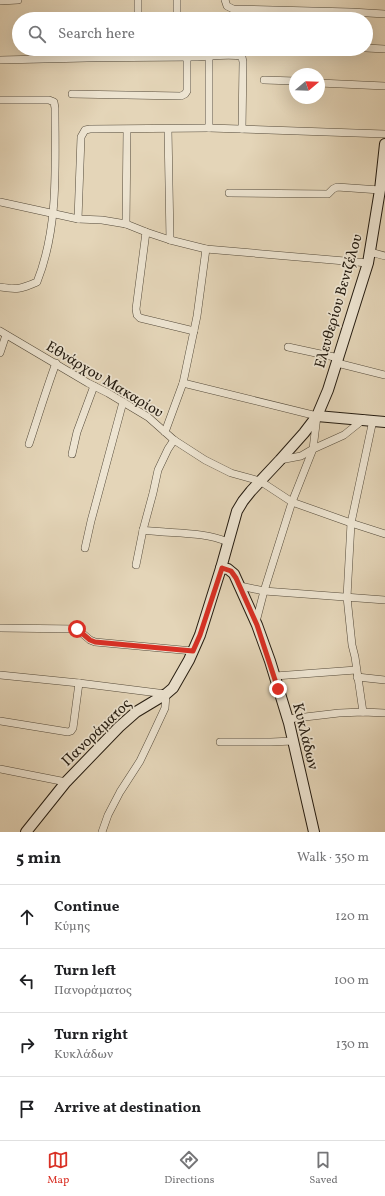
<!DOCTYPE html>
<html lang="en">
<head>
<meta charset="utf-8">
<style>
	:root { --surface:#fff; --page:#f6f6f6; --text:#202124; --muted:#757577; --line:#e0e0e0; --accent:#d93025 }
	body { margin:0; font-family:Vollkorn,serif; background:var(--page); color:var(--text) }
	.compass { position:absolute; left:289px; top:68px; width:36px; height:36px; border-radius:50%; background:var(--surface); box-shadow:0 4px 16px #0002; rotate:71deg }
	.stop { position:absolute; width:12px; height:12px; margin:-9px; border:3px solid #d93025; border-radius:50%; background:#fff }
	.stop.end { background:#d93025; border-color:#fff; box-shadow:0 1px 4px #0008 }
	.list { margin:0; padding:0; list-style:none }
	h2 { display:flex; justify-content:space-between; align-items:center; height:52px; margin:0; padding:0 16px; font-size:17px }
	h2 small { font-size:13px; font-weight:400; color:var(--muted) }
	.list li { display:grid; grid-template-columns:26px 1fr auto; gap:12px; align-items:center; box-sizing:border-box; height:64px; padding:0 16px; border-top:1px solid var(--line) }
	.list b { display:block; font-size:15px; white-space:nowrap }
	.list p { margin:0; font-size:13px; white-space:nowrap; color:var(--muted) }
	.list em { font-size:13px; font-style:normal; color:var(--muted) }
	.icon { flex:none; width:22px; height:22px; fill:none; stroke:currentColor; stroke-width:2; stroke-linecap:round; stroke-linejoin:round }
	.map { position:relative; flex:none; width:385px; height:832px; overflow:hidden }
	.search { position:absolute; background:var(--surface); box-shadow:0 4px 16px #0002; left:12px; right:12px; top:12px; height:44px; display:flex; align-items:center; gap:10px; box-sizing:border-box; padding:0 14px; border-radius:22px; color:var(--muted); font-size:15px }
	.sheet { height:308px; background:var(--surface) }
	nav { display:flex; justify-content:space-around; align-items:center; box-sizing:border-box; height:56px; border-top:1px solid var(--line); background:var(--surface); font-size:11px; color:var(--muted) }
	nav a { display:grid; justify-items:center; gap:2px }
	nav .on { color:var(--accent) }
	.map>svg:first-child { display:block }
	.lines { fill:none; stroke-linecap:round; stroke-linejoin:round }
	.street-casing { stroke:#544a3a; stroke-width:8 }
	.secondary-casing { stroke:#241b10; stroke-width:12 }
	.street { stroke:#ede4d1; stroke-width:7 }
	.secondary { stroke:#ede4d1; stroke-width:10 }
	.route { stroke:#d93025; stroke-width:5 }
	.labels { text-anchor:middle; stroke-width:3.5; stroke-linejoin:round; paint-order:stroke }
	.street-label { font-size:15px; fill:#241b10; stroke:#ede4d1 }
</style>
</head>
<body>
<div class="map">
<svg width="385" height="832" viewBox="0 0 385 832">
	<rect width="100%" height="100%" fill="#e4d5b8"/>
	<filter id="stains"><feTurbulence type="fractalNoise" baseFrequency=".005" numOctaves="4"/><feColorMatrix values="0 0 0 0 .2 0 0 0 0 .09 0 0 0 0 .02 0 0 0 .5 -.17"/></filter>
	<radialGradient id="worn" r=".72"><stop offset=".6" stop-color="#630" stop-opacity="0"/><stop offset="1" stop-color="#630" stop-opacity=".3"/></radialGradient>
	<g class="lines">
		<!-- street casing -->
		<g class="street-casing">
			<g id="street">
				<polyline points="138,0 138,19"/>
				<polyline points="225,0 227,6 233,9 351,12 385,14"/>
				<polyline points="0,1 18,0"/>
				<polyline points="177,19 177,0"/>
				<polyline points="366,48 385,49"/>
				<polyline points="209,57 209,128 385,134"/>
				<path d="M0,60C65,58 131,57 196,57C207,57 233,53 242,57L243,62L242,129"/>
				<polyline points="264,80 295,81"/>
				<polyline points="319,83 385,86"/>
				<polyline points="72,94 181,96 185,94 187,91 187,57"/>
				<path d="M0,100H49L54,102L55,108C55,166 59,227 37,282C21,289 17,290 0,287"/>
				<polyline points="168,129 170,240"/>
				<polyline points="229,193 328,194 333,189 337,187 380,190"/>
				<polyline points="0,202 78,219 102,220 126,224 146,232 136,309 137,315 140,318 194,331"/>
				<polyline points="78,219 81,137 85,130 90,129 209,128"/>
				<polyline points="126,224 127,130"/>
				<polyline points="146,232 170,240 206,249 368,263"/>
				<polyline points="370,252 385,256"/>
				<polyline points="0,331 88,383 108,393 148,417 174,440 205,460 231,473 260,481 292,502 351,523 385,534"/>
				<polyline points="288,347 339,358"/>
				<polyline points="0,353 6,335"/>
				<polyline points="337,363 385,375"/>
				<polyline points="183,383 197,316 206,249"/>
				<polyline points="165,432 183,383 317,416 313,449 301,456 280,460"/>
				<path d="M174,440L168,449L158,470L153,493L143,530C171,534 202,531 228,542"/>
				<path d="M29,444C38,417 46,390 56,363"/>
				<polyline points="72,454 77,432 94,386"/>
				<polyline points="85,548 91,521 123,402"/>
				<polyline points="136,565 143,530"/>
				<polyline points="240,586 264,591 385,600"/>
				<polyline points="256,622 264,591 292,502 313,449 344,435 364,419"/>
				<polyline points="0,628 77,629 90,640 95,642 193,651"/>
				<polyline points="0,675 79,683 166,694 165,708 151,738 140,761 120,792 108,815 102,832"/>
				<polyline points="275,676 356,670"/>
				<polyline points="357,677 385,680"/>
				<polyline points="363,712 355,657 352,645 347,597 351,523 373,420"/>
				<polyline points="288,719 339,713 363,712 385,713"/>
				<polyline points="0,721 68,732 71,731 73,728 79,683"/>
				<polyline points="220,742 271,742 293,741"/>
				<polyline points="0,769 66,782"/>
			</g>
		</g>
		<!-- secondary casing -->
		<g class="secondary-casing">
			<g id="secondary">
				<polyline points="317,416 385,422"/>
				<polyline points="221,568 228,569 234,574 257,625 270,661 289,723 314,832"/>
				<polyline points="26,832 66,782 119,727 136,712 166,694 173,688 189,660 200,635 221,568 237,511 243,501 251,491 280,460 304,433 317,416 328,390 368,263 380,190 385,144"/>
			</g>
		</g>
		<!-- street -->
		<use href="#street" class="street"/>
		<!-- secondary -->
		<use href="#secondary" class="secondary"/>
	</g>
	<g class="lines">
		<!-- route -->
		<polyline class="route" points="77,629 90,640 95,642 193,651 200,635 222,568 231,571 236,578 257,625 278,689"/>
	</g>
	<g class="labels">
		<!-- street labels -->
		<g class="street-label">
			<text transform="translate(338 301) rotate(-74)" y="5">Ελευθερίου Βενιζέλου</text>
			<text transform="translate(105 379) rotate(31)" y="5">Εθνάρχου Μακαρίου</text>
			<text transform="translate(96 732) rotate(-44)" y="5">Πανοράματος</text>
			<text transform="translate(306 736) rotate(76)" y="5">Κυκλάδων</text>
		</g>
	</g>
	<rect width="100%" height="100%" filter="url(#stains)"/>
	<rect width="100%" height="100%" fill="url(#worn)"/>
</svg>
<svg class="compass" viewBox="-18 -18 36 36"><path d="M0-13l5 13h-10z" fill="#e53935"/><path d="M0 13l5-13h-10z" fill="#757577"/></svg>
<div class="stop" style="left:77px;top:629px"></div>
<div class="stop end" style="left:278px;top:689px"></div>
<div class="search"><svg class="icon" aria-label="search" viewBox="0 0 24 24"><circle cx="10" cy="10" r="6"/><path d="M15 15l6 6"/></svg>Search here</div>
</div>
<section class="sheet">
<h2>5 min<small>Walk · 350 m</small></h2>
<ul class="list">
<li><svg class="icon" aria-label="ahead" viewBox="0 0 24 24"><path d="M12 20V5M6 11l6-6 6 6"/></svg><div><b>Continue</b><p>Κύμης</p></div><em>120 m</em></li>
<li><svg class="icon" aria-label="left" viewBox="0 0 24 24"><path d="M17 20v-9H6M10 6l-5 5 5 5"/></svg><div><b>Turn left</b><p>Πανοράματος</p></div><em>100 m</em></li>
<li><svg class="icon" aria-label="right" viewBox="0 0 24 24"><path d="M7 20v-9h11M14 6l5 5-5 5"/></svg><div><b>Turn right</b><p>Κυκλάδων</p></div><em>130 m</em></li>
<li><svg class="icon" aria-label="arrive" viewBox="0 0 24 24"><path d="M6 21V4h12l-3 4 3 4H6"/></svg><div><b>Arrive at destination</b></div></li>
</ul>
</section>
<nav>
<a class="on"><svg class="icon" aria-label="map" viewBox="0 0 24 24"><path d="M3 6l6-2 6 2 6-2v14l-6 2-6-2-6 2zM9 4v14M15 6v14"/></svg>Map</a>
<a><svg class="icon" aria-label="directions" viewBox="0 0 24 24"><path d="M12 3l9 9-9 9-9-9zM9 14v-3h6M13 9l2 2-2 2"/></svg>Directions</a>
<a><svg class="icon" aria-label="saved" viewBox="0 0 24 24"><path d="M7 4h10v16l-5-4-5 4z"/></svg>Saved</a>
</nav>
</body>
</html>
